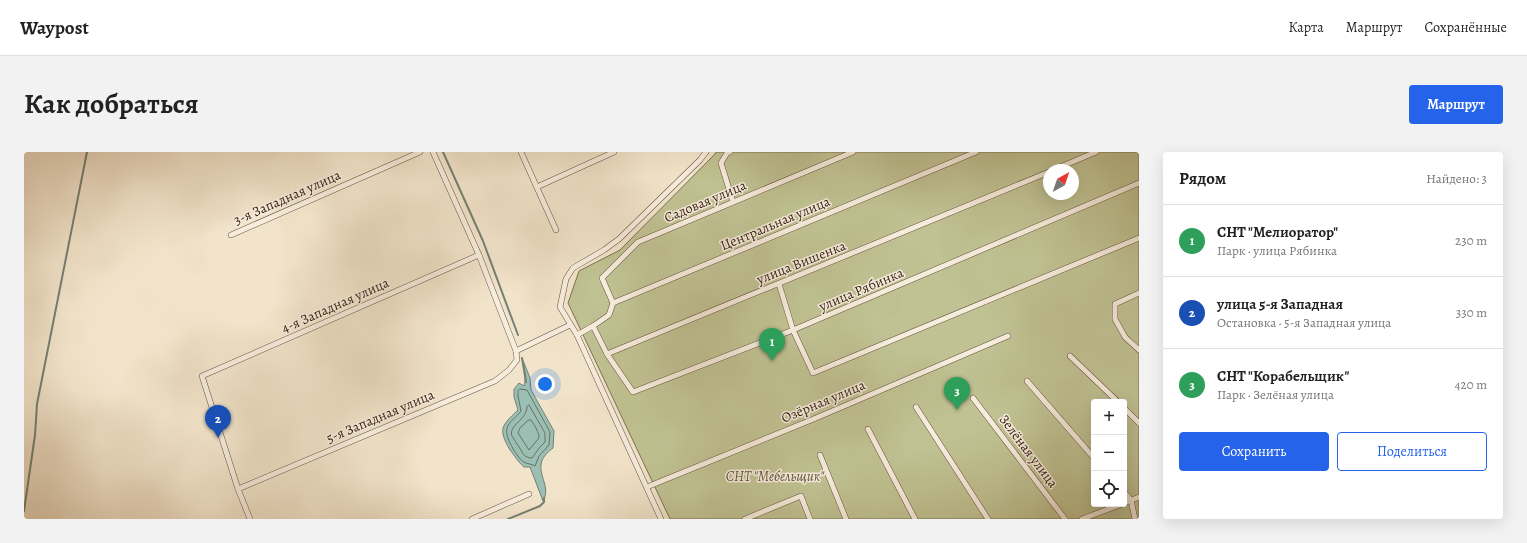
<!DOCTYPE html>
<html lang="ru">
<head>
<meta charset="utf-8">
<style>
	:root { --surface:#fff; --page:#f2f2f2; --text:#222; --muted:#767676; --line:#e0e0e0; --accent:#2563eb }
	body { margin:0; font-family:Alegreya,serif; background:var(--page); color:var(--text) }
	.controls { position:absolute; right:12px; bottom:12px; display:grid; overflow:hidden; border-radius:4px; box-shadow:0 4px 16px #0002 }
	.controls button { width:36px; height:36px; display:grid; place-items:center; padding:0; border:0; border-bottom:1px solid var(--line); background:var(--surface); color:var(--text); font:20px sans-serif }
	.compass { position:absolute; left:1019px; top:12px; width:36px; height:36px; border-radius:50%; background:var(--surface); box-shadow:0 4px 16px #0002; rotate:40deg }
	.you { position:absolute; left:521px; top:232px; width:14px; height:14px; margin:-10px; border:3px solid #fff; border-radius:50%; background:#1a73e8; box-shadow:0 0 0 6px #1a73e833 }
	.badge { display:grid; place-items:center; width:26px; height:26px; border-radius:50%; background:var(--accent); color:#fff; font-size:13px; font-weight:700 }
	.pin { position:absolute; translate:-50% -33px; filter:drop-shadow(0 1px 2px #0008) }
	.pin::after { content:''; position:absolute; top:21px; width:14px; height:12px; background:inherit; clip-path:polygon(0 0,100% 0,50% 100%) }
	.list { margin:0; padding:0; list-style:none }
	h2 { display:flex; justify-content:space-between; align-items:center; height:52px; margin:0; padding:0 16px; font-size:17px }
	h2 small { font-size:13px; font-weight:400; color:var(--muted) }
	.list li { display:grid; grid-template-columns:26px 1fr auto; gap:12px; align-items:center; box-sizing:border-box; height:72px; padding:0 16px; border-top:1px solid var(--line) }
	.list b { display:block; font-size:15px; white-space:nowrap }
	.list p { margin:0; font-size:13px; white-space:nowrap; color:var(--muted) }
	.list em { font-size:13px; font-style:normal; color:var(--muted) }
	.actions { display:flex; gap:8px; padding:12px 16px }
	.actions a { flex:1; padding:9px 0; border:1px solid var(--accent); border-radius:4px; text-align:center; font-size:14px; color:var(--accent) }
	.actions .main { background:var(--accent); color:#fff }
	.icon { flex:none; width:22px; height:22px; fill:none; stroke:currentColor; stroke-width:2; stroke-linecap:round; stroke-linejoin:round }
	.map { position:relative; flex:none; width:1115px; height:367px; overflow:hidden; border-radius:4px }
	header { display:flex; align-items:center; gap:24px; box-sizing:border-box; height:56px; padding:0 20px; background:var(--surface); border-bottom:1px solid var(--line) }
	header strong { font-size:19px }
	nav { display:flex; gap:22px; margin-inline-start:auto; font-size:14px }
	.intro { display:flex; align-items:center; justify-content:space-between; box-sizing:border-box; height:96px; padding:0 24px }
	h1 { margin:0; font-size:28px }
	.button { padding:10px 18px; border-radius:4px; background:var(--accent); color:#fff; font-size:14px; font-weight:700 }
	main { display:flex; gap:24px; padding:0 24px }
	aside { flex:1; background:var(--surface); border-radius:4px; box-shadow:0 4px 16px #0002 }
	.map>svg:first-child { display:block }
	.green { fill:#c0c293; stroke:#7b7254; fill-rule:evenodd }
	.water { fill:#9cbfb3; stroke:#738074 }
	.lines { fill:none; stroke-linecap:round; stroke-linejoin:round }
	.shore { stroke:#697064; stroke-width:1 }
	.stream { stroke:#738074; stroke-width:2 }
	.minor-casing { stroke:#655242; stroke-width:6 }
	.minor { stroke:#f7eddd; stroke-width:5 }
	.labels { text-anchor:middle; stroke-width:3; stroke-linejoin:round; paint-order:stroke }
	.street-label { font-size:14px; fill:#362115; stroke:#f7eddd }
	.park-label { font-size:14px; font-style:italic; fill:#5f513b; stroke:#f7eddd }
</style>
</head>
<body>
<header>
<strong>Waypost</strong>
<nav><a>Карта</a><a>Маршрут</a><a>Сохранённые</a></nav>
</header>
<div class="intro"><h1>Как добраться</h1><a class="button">Маршрут</a></div>
<main>
<div class="map">
<svg width="1115" height="367" viewBox="0 0 1115 367">
	<rect width="100%" height="100%" fill="#f2e4cb"/>
	<filter id="stains"><feTurbulence type="fractalNoise" baseFrequency=".005" numOctaves="4"/><feColorMatrix values="0 0 0 0 .2 0 0 0 0 .09 0 0 0 0 .02 0 0 0 .5 -.17"/></filter>
	<radialGradient id="worn" r=".72"><stop offset=".6" stop-color="#630" stop-opacity="0"/><stop offset="1" stop-color="#630" stop-opacity=".3"/></radialGradient>
	<!-- green -->
	<path class="green" d="M692,0H1115V367H646L544,151L555,119L596,98L691,2ZM1025,18H1049V42H1025ZM1070,250H1100V352H1070Z"/>
	<!-- water -->
	<path class="water" d="M498,206L506,226L507,238L530,279L529,296C502,315 530,331 519,349L506,315H500C493,309 491,304 486,298C474,277 477,274 494,258L490,245V237L495,231L500,234C503,224 500,216 498,206Z"/>
	<g class="lines">
		<!-- shore -->
		<g class="shore">
			<path d="M496,237L503,238L526,280L525,293L515,304L511,314C508,312 503,312 500,310C493,306 480,284 483,276C485,269 493,265 497,259L494,244V239Z"/>
			<path d="M505,253L521,281V290L516,295L508,306C500,306 499,301 495,295C493,291 490,288 488,284C484,273 503,268 503,255Z"/>
			<path d="M505,268H507C511,274 515,280 515,286L505,298L494,281L496,276Z"/>
		</g>
		<!-- stream -->
		<g class="stream">
			<polyline points="419,0 459,89 494,183"/>
			<polyline points="498,206 502,230"/>
			<polyline points="0,359 11,283 13,252 63,0"/>
			<polyline points="484,367 516,354 520,350 520,346"/>
		</g>
		<!-- minor casing -->
		<g class="minor-casing">
			<g id="minor">
				<polyline points="497,0 532,78"/>
				<polyline points="706,0 703,1 697,11 709,50"/>
				<polyline points="1029,18 1072,0"/>
				<polyline points="513,35 590,0"/>
				<polyline points="207,83 396,0"/>
				<polyline points="755,132 769,178 789,221 1115,86"/>
				<polyline points="1115,141 1091,152 1091,167 1101,185 1115,198"/>
				<polyline points="589,151 578,126 614,90 829,0"/>
				<polyline points="569,174 585,163 589,151 952,0"/>
				<polyline points="553,183 569,174 583,202 1025,20"/>
				<polyline points="492,199 546,173"/>
				<polyline points="583,202 609,240 769,178 1115,31"/>
				<polyline points="1046,204 1094,250"/>
				<polyline points="1003,229 1070,306"/>
				<polyline points="949,246 1041,367"/>
				<polyline points="892,255 964,367"/>
				<polyline points="1100,256 1115,271"/>
				<polyline points="844,277 891,367"/>
				<polyline points="796,303 822,367"/>
				<polyline points="623,335 792,266 984,184"/>
				<polyline points="214,337 471,229 485,218 493,208 492,199 455,103 409,0"/>
				<polyline points="1100,340 1107,348 1111,367"/>
				<polyline points="1100,351 1115,345"/>
				<polyline points="226,367 214,337 178,224 455,103"/>
				<polyline points="448,367 505,342"/>
				<polyline points="637,367 553,183 536,155 542,127 549,116 580,98 595,87 676,8 682,0"/>
				<polyline points="721,367 777,344 786,367"/>
				<polyline points="1058,367 1098,352"/>
			</g>
		</g>
		<!-- minor -->
		<use href="#minor" class="minor"/>
	</g>
	<g class="labels">
		<!-- street labels -->
		<g class="street-label">
			<text transform="translate(263 45) rotate(-24)" y="5">3-я Западная улица</text>
			<text transform="translate(681 49) rotate(-23)" y="5">Садовая улица</text>
			<text transform="translate(751 71) rotate(-23)" y="5">Центральная улица</text>
			<text transform="translate(777 110) rotate(-22)" y="5">улица Вишенка</text>
			<text transform="translate(837 137) rotate(-23)" y="5">улица Рябинка</text>
			<text transform="translate(311 153) rotate(-24)" y="5">4-я Западная улица</text>
			<text transform="translate(799 249) rotate(-23)" y="5">Озёрная улица</text>
			<text transform="translate(356 264) rotate(-23)" y="5">5-я Западная улица</text>
			<text transform="translate(1005 299) rotate(53)" y="5">Зелёная улица</text>
		</g>
		<!-- park labels -->
		<g class="park-label">
			<text x="751" y="329">СНТ "Мебельщик"</text>
		</g>
	</g>
	<rect width="100%" height="100%" filter="url(#stains)"/>
	<rect width="100%" height="100%" fill="url(#worn)"/>
</svg>
<div class="controls">
<button>+</button>
<button>−</button>
<button><svg class="icon" aria-label="locate" viewBox="0 0 24 24"><circle cx="12" cy="12" r="6"/><path d="M12 2v4M12 18v4M2 12h4M18 12h4"/></svg></button>
</div>
<svg class="compass" viewBox="-18 -18 36 36"><path d="M0-13l5 13h-10z" fill="#e53935"/><path d="M0 13l5-13h-10z" fill="#767676"/></svg>
<div class="you"></div>
<div class="pin badge" style="left:748px;top:209px;background:#2e9e5b">1</div>
<div class="pin badge" style="left:194px;top:286px;background:#1a4fb4">2</div>
<div class="pin badge" style="left:933px;top:258px;background:#2e9e5b">3</div>
</div>
<aside>
<h2>Рядом<small>Найдено: 3</small></h2>
<ul class="list">
<li><span class="badge" style="background:#2e9e5b">1</span><div><b>СНТ &quot;Мелиоратор&quot;</b><p>Парк · улица Рябинка</p></div><em>230 m</em></li>
<li><span class="badge" style="background:#1a4fb4">2</span><div><b>улица 5-я Западная</b><p>Остановка · 5-я Западная улица</p></div><em>330 m</em></li>
<li><span class="badge" style="background:#2e9e5b">3</span><div><b>СНТ &quot;Корабельщик&quot;</b><p>Парк · Зелёная улица</p></div><em>420 m</em></li>
</ul>
<div class="actions"><a class="main">Сохранить</a><a>Поделиться</a></div>
</aside>
</main>
</body>
</html>
